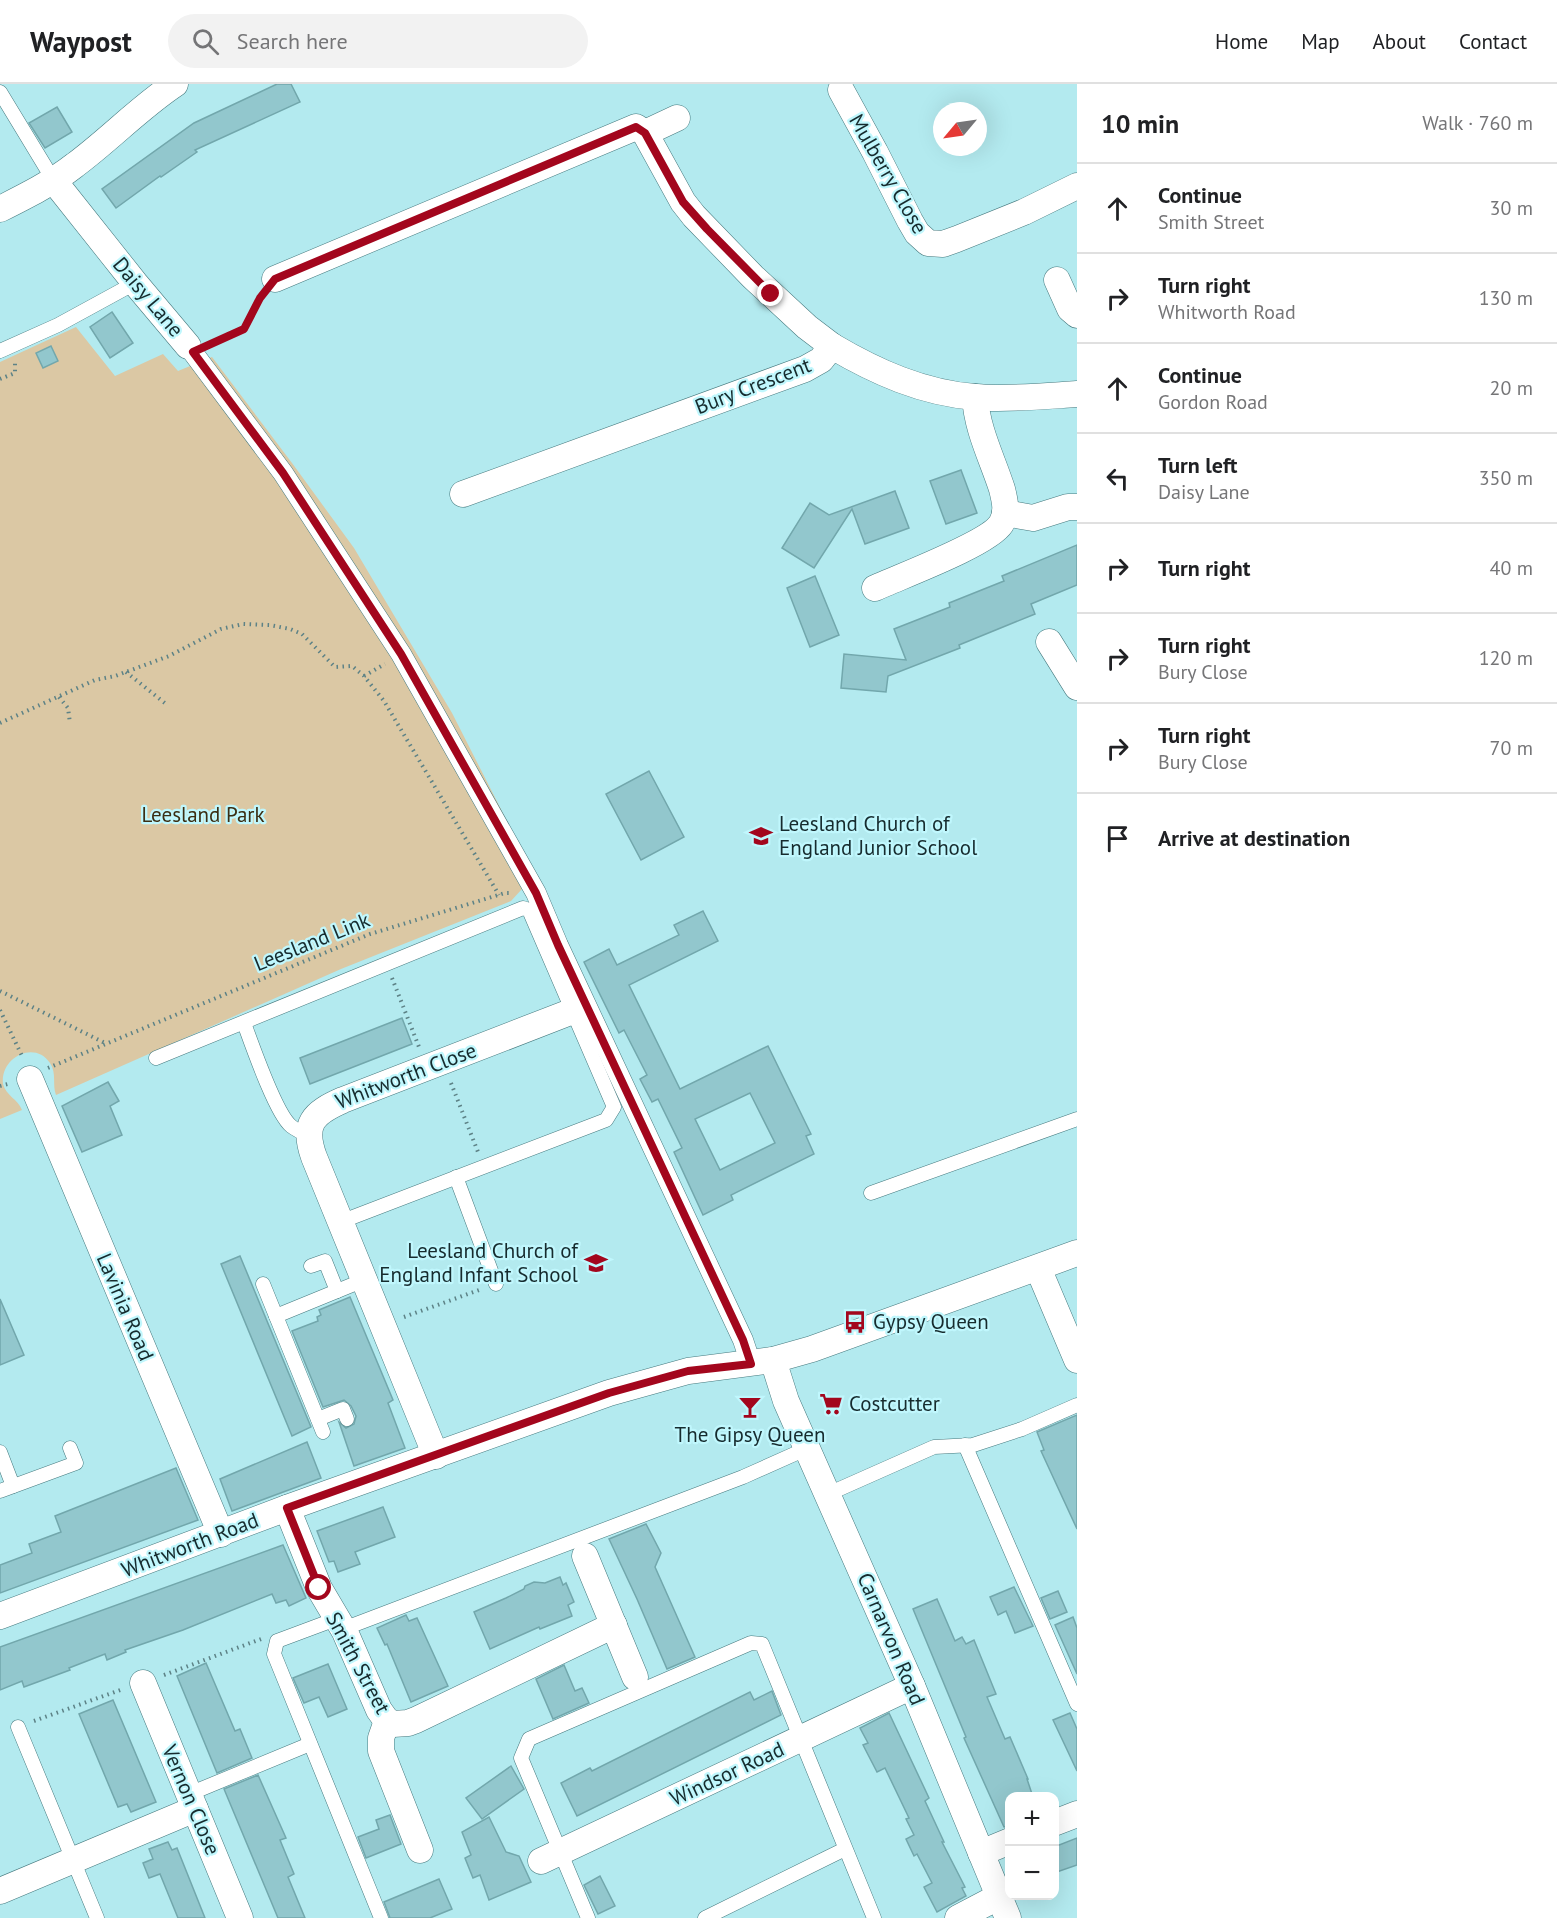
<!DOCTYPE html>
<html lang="en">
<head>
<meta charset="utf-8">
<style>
	:root { --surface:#fff; --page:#f2f2f2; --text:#202124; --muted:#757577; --line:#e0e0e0 }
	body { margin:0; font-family:"PT Sans",sans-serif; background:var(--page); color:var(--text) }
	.controls { position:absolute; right:18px; bottom:18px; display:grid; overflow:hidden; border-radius:12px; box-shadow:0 6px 24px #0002 }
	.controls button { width:54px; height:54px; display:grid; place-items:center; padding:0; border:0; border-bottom:2px solid var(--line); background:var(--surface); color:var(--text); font:30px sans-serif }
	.compass { position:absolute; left:933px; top:18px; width:54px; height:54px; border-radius:50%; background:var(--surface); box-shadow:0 6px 24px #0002; rotate:241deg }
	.stop { position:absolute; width:18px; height:18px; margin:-14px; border:4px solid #a3061d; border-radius:50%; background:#fff }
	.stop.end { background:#a3061d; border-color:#fff; box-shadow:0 2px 6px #0008 }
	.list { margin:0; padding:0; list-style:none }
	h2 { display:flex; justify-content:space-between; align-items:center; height:78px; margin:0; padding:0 24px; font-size:26px }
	h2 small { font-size:20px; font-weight:400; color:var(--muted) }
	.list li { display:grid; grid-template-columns:39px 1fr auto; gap:18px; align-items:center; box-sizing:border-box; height:90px; padding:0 24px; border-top:2px solid var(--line) }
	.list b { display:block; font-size:22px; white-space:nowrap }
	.list p { margin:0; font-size:20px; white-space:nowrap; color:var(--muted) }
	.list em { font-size:20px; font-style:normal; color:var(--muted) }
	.icon { flex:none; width:33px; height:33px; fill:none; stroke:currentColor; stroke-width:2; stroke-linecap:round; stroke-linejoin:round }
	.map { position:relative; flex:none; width:1077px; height:1834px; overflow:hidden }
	header { display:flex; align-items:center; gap:36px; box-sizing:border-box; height:84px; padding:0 30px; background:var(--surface); border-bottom:2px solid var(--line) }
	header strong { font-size:28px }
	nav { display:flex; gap:33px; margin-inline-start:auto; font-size:21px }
	.search { width:420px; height:54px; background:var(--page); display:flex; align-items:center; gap:15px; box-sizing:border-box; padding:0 21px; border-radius:33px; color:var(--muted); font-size:22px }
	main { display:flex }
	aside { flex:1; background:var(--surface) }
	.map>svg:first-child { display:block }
	.green { fill:#dbc8a4 }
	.building { fill:#92c7cd; stroke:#72a7ac; stroke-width:1.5; fill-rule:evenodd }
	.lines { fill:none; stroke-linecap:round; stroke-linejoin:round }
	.service-casing { stroke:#45797e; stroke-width:15 }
	.pedestrian-casing { stroke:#45797e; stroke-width:21 }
	.minor-casing { stroke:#45797e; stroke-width:27 }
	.path { stroke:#5d8286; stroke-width:4; stroke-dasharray:1.5 4.5; stroke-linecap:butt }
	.service { stroke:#fff; stroke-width:14 }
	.pedestrian { stroke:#fff; stroke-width:20 }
	.minor { stroke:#fff; stroke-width:26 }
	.route { stroke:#a3061d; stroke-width:8 }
	.labels { text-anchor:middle; stroke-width:4.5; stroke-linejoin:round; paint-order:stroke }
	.street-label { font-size:21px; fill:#162b2e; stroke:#c0f7fd }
	.park-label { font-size:21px; fill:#3b2e13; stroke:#c0f7fd }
	.poi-label { font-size:21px; fill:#162b2e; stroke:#c0f7fd; text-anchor:start }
</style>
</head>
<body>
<header>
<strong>Waypost</strong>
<div class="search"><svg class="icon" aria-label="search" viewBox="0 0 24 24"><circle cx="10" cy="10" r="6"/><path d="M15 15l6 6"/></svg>Search here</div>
<nav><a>Home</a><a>Map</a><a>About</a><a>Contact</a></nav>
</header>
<main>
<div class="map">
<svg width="1077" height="1834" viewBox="0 0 1077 1834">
	<rect width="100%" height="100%" fill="#b3eaef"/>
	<!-- green -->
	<path class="green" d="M76,243L115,292L163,270L178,287L212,273L292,379L354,464L452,629L538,798L522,805L511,817L341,885L56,1011C52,1000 57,990 50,979C35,956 0,973 3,1000C6,1012 18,1015 22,1026L0,1035V278Z"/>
	<!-- building -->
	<g class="building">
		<polygon points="277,0 291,0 300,18 195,66 197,68 161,93 160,92 116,124 102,105 194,39"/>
		<polygon points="57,23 72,48 45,64 29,39"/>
		<polygon points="112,228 133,259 110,274 90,243"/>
		<polygon points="51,262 58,277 43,284 36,269"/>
		<polygon points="961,386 977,429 946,440 930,397"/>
		<polygon points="895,407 909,444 865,460 852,425 814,484 782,464 810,419 829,431"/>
		<polygon points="1077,461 1077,501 1031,520 1035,530 959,561 960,564 888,592 886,608 841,604 844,570 906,576 894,545 950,523 949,519 1004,497 1002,492"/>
		<polygon points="815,492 839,551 810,563 787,504"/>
		<polygon points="649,687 684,753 641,776 606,710"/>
		<path d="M703,827L718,857L629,901L680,1005L768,962L811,1050L806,1052L814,1070L731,1111L733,1116L703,1131L674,1068L682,1064L658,1015L652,1018L640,995L647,991L624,946L619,949L584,878L609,865L617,881L679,851L674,841ZM750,1009L775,1059L720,1086L695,1035Z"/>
		<polygon points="402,934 412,960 310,1000 300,974"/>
		<polygon points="108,998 119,1017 110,1022 122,1051 82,1068 62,1022"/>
		<polygon points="240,1172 311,1343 292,1352 221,1180"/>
		<polygon points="350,1213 393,1316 388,1319 405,1364 354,1382 339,1338 346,1344 354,1340 356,1332 351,1322 344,1316 323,1323 292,1247 318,1237 317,1233 321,1231 319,1226"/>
		<polygon points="0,1215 24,1271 0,1281"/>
		<polygon points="1077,1331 1077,1445 1041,1367 1044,1366 1037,1348"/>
		<polygon points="307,1358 321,1394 232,1427 220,1395"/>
		<polygon points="176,1384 198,1436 0,1509 0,1481 32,1469 29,1460 61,1448 55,1432"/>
		<polygon points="383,1423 395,1453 355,1468 360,1480 338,1488 334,1477 329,1478 317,1447"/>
		<polygon points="646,1440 661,1469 655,1483 695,1573 667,1585 637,1515 609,1455"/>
		<polygon points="283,1461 306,1514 289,1522 286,1516 276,1519 272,1510 183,1546 125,1566 126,1568 107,1576 105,1570 69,1584 70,1586 24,1603 22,1597 0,1606 0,1563"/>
		<polygon points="560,1493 563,1501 566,1499 574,1518 568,1521 572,1532 540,1545 539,1543 490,1565 474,1528 506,1514 524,1505 525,1502 534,1498 545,1499"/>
		<polygon points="1014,1503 1033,1542 1015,1549 1006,1527 998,1531 990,1513"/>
		<polygon points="1058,1507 1067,1528 1050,1535 1041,1514"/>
		<polygon points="937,1515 955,1557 962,1553 966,1560 974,1556 996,1610 987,1613 1005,1655 1010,1653 1028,1695 1027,1695 1033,1713 1010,1713 1010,1742 1004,1743 964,1654 966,1653 913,1525"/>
		<polygon points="406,1531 409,1537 417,1534 448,1602 411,1618 387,1560 385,1561 377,1544"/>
		<polygon points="1073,1533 1077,1544 1077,1590 1055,1541"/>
		<polygon points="206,1579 235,1647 240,1645 252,1674 217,1689 177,1592"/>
		<polygon points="328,1580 347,1625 328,1633 319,1613 304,1619 293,1594"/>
		<polygon points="564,1581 575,1607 582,1604 589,1619 553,1635 536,1595"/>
		<polygon points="772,1607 781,1631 577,1732 561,1699 590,1684 592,1687 750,1608 754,1616"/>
		<polygon points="113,1616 156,1718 131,1728 127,1720 118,1723 79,1630"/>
		<polygon points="889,1629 929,1714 925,1717 944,1758 942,1758 965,1803 962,1804 966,1812 937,1828 924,1803 932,1799 917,1770 914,1772 906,1755 914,1751 906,1735 909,1734 885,1684 877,1688 863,1661 868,1659 860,1644"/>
		<polygon points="1070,1629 1077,1645 1077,1687 1053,1636"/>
		<polygon points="511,1682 524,1705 482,1735 466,1714"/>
		<polygon points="258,1691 286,1754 280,1756 294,1790 288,1793 305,1834 278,1834 224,1705"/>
		<polygon points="390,1731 401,1760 366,1774 358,1753 379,1745 376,1736"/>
		<polygon points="489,1733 506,1768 519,1772 531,1798 489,1816 480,1791 473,1794 465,1774 471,1771 462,1748"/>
		<polygon points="1077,1754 1077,1781 1054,1789 1054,1763"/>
		<polygon points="168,1758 172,1766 177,1764 205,1834 178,1834 160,1790 149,1794 143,1779 153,1775 149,1765"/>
		<polygon points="600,1792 615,1822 598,1830 584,1801"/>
		<polygon points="439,1795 452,1825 430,1834 390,1834 384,1818"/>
	</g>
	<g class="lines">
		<!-- service casing -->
		<g class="service-casing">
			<g id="service">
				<polyline points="0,8 54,97"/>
				<polyline points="0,267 58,241 135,199"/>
				<path d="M244,939C252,961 276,1030 291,1042C296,1046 303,1049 308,1051"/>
				<polyline points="156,974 523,824 529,826 614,1023 606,1036 340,1138"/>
				<polyline points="456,1093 496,1200"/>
				<polyline points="871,1109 1077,1035"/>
				<polyline points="311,1182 325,1177 337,1207"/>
				<polyline points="263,1200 323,1348"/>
				<polyline points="276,1232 364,1196"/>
				<polyline points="318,1335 343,1325 347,1335"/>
				<polyline points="965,1361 1077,1620"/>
				<polyline points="0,1368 13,1402"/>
				<polyline points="0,1407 76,1379 70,1364"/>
				<polyline points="828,1410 934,1363 973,1361 1022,1345 1077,1321"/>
				<polyline points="336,1535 277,1557 274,1570 381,1834"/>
				<polyline points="343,1545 743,1393 808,1364"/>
				<polyline points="18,1643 97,1834"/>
				<polyline points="189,1710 310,1660"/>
				<polyline points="588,1834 521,1674 529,1655 751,1559 762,1560 874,1834"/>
				<polyline points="705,1834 845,1765"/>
			</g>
		</g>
		<!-- pedestrian casing -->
		<g class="pedestrian-casing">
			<polyline id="pedestrian" points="188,262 283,389 401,570 536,809 558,861 743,1256 751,1280"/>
		</g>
		<!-- minor casing -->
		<g class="minor-casing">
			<g id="minor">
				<polyline points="841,6 875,68 910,137 917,149 928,159 943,160 957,155 1024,128 1077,102"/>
				<polyline points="645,49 677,34"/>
				<polyline points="54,97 135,199 188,262"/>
				<path d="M0,125C26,112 52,99 75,81C110,55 139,24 175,0"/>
				<polyline points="275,195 636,43 645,49 683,118 694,132 753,193 807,243 832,262"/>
				<polyline points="1057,196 1070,225 1077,231"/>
				<path d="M463,410L805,285L821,276L832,262C876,288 923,309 975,313C1005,316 1046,312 1077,310"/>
				<polyline points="1005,429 1033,434 1068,423 1077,423"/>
				<path d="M875,504C901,492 988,460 1001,440C1008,429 1005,417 1002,405C992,374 977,346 975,313"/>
				<polyline points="1049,558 1077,603"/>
				<polyline points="30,995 221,1450"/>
				<polyline points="1038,1184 1077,1276"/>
				<polyline points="773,1276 786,1317 912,1602 1008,1834"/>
				<path d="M436,1372L314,1073C302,1040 313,1029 343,1016L573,927"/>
				<polyline points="287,1424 319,1504 345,1548 379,1626 387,1637 393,1640 408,1639 416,1636 614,1541"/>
				<polyline points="585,1472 635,1593"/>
				<polyline points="0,1532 287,1424 609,1309 688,1287 773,1276 812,1265 1077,1169"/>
				<polyline points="143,1599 240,1834"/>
				<polyline points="387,1637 381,1654 381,1667 420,1766"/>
				<polyline points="1054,1739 1077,1730"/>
				<polyline points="981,1769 1010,1757"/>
				<polyline points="541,1777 912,1602"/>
				<polyline points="0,1807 195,1725"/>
				<polyline points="958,1834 998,1813"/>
			</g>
		</g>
		<!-- path -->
		<g class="path">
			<polyline points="211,260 244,245 262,212"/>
			<polyline points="0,295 15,289 15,279"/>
			<polyline points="126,588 166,620"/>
			<polyline points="364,592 385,580"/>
			<polyline points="59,613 68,624 70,639"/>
			<polyline points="0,639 95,596 115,592 169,572 221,545 243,540 270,541 290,545 302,550 335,583 352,582 364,592 384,617 499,811"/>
			<polyline points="392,894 419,963"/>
			<polyline points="0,907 105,959"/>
			<polyline points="0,926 23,974"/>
			<polyline points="48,984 370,850 505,809 512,809"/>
			<polyline points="451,999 478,1068"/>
			<polyline points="0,1002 8,1000"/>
			<polyline points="404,1233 482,1205"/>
			<polyline points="164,1591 261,1555"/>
			<polyline points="34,1637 123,1605"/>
		</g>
		<!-- service -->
		<use href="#service" class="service"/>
		<!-- pedestrian -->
		<use href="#pedestrian" class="pedestrian"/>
		<!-- minor -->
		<use href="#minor" class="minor"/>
	</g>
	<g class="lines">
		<!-- route -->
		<polyline class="route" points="319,1504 287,1424 609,1309 688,1287 751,1280 743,1256 558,861 536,809 401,570 283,389 193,268 244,245 260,214 275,195 636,43 645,49 683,118 707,145 771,210"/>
	</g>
	<!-- icons -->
	<defs>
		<g id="school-bare" transform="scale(1.8)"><path d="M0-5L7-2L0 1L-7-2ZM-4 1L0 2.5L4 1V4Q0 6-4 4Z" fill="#a3061d" stroke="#c0f7fd" stroke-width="2.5" paint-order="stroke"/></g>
		<g id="bus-bare" transform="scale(1.8)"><path d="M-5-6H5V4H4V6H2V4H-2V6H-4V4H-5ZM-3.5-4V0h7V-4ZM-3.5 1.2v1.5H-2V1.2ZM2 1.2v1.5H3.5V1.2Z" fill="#a3061d" stroke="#c0f7fd" stroke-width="2.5" paint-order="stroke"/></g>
		<g id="supermarket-bare" transform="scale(1.8)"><path d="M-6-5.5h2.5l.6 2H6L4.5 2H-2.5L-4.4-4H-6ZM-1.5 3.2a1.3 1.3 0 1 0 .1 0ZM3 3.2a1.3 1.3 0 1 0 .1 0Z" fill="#a3061d" stroke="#c0f7fd" stroke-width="2.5" paint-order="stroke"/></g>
		<g id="bar-bare" transform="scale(1.8)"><path d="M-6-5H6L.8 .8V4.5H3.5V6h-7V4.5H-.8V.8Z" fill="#a3061d" stroke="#c0f7fd" stroke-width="2.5" paint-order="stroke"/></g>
	</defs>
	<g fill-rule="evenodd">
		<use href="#school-bare" x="761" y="752"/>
		<use href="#school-bare" x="596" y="1179"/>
		<use href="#bus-bare" x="855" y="1238"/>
		<use href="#supermarket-bare" x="831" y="1320"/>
		<use href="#bar-bare" x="750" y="1323"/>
	</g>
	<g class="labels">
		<!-- street labels -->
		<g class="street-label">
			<text transform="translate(888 90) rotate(60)" y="7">Mulberry Close</text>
			<text transform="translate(148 213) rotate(50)" y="7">Daisy Lane</text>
			<text transform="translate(753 302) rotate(-21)" y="7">Bury Crescent</text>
			<text transform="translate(312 858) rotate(-22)" y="7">Leesland Link</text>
			<text transform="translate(406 992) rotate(-21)" y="7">Whitworth Close</text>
			<text transform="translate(125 1223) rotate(67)" y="7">Lavinia Road</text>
			<text transform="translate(190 1461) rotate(-21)" y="7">Whitworth Road</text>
			<text transform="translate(891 1555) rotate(67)" y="7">Carnarvon Road</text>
			<text transform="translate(358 1579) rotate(62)" y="7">Smith Street</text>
			<text transform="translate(727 1690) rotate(-25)" y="7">Windsor Road</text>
			<text transform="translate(191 1716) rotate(67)" y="7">Vernon Close</text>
		</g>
		<!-- park labels -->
		<g class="park-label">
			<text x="203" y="738">Leesland Park</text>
		</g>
		<!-- poi labels -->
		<g class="poi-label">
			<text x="779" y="747">Leesland Church of<tspan x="779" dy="24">England Junior School</tspan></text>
			<text x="578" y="1174" text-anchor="end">Leesland Church of<tspan x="578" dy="24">England Infant School</tspan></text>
			<text x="873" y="1245">Gypsy Queen</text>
			<text x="849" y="1327">Costcutter</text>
			<text x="750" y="1358" text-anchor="middle">The Gipsy Queen</text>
		</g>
	</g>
</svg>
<div class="controls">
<button>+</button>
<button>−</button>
</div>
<svg class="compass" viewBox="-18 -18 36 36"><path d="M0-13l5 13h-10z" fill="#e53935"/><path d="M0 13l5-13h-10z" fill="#757577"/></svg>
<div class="stop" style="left:319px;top:1504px"></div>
<div class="stop end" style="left:771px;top:210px"></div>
</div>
<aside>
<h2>10 min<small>Walk · 760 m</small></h2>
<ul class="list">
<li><svg class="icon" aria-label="ahead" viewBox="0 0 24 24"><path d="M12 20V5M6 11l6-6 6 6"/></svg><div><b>Continue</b><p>Smith Street</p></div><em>30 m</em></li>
<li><svg class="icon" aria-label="right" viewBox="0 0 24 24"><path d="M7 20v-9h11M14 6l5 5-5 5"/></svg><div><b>Turn right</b><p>Whitworth Road</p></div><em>130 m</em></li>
<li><svg class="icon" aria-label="ahead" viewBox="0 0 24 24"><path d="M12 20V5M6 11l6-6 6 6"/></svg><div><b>Continue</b><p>Gordon Road</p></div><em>20 m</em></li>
<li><svg class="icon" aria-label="left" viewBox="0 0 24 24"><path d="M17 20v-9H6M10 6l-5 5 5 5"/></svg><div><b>Turn left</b><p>Daisy Lane</p></div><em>350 m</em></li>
<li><svg class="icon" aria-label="right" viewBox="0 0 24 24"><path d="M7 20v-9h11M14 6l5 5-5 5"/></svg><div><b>Turn right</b></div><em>40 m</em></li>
<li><svg class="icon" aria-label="right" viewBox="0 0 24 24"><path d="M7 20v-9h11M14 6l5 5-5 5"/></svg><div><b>Turn right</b><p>Bury Close</p></div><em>120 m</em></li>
<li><svg class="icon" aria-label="right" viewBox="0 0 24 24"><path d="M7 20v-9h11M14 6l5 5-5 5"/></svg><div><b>Turn right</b><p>Bury Close</p></div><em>70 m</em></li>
<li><svg class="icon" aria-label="arrive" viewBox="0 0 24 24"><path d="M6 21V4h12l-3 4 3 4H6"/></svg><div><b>Arrive at destination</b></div></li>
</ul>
</aside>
</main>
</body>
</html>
